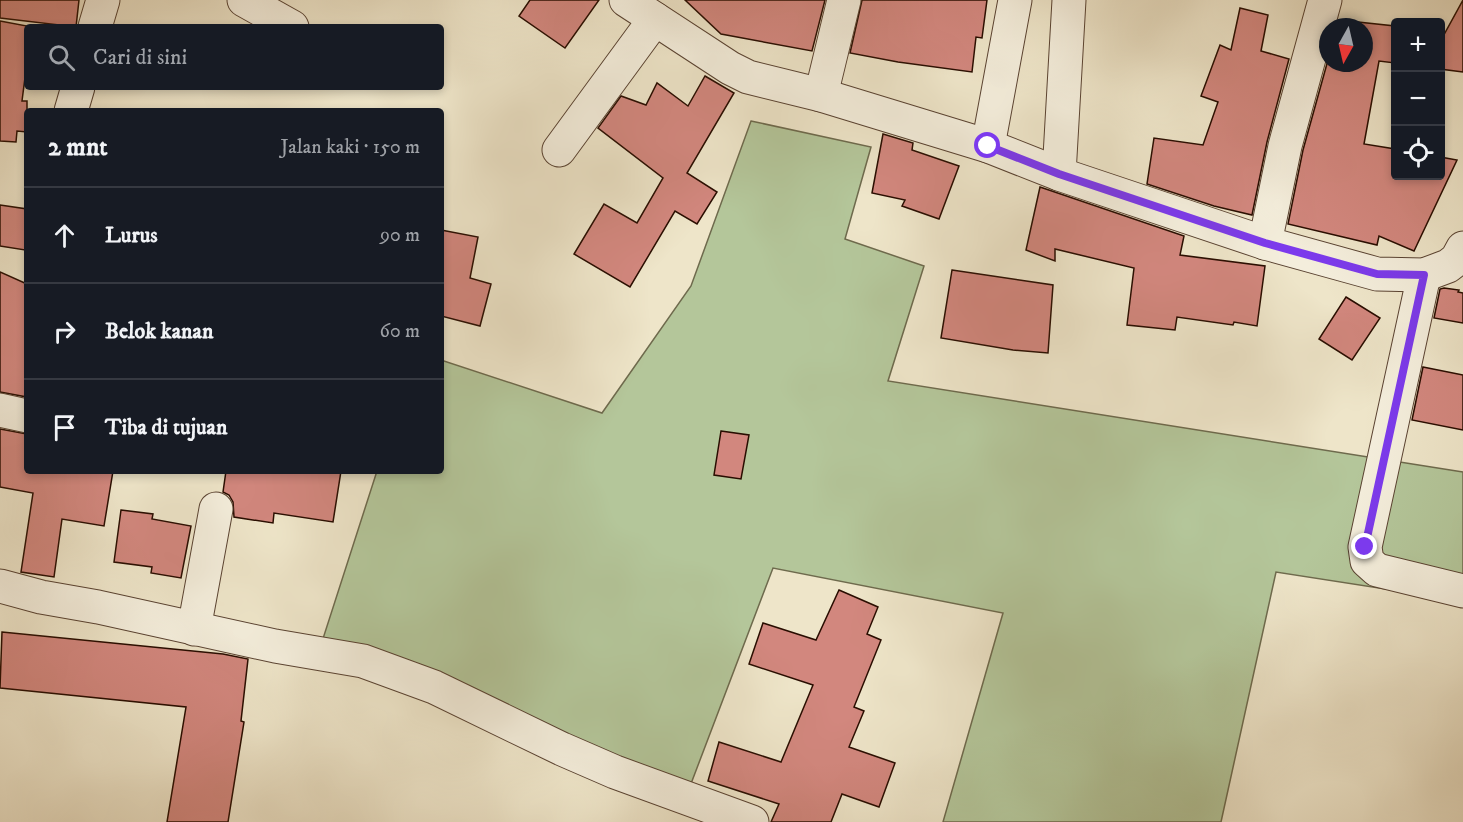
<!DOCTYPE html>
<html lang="id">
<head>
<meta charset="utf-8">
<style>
	:root { --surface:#171b24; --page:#242831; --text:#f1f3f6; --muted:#9ea1a6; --line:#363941 }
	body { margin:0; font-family:"IM FELL DW Pica",serif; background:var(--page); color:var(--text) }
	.controls { position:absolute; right:18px; top:18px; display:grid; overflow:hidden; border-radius:6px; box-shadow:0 3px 9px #0003 }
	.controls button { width:54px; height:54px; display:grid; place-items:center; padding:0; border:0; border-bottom:2px solid var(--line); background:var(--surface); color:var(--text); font:30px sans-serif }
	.compass { position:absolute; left:1319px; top:18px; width:54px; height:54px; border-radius:50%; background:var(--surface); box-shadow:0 3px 9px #0003; rotate:188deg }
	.stop { position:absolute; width:18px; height:18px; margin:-14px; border:4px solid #7c3aed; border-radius:50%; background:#fff }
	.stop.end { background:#7c3aed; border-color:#fff; box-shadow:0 2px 6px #0008 }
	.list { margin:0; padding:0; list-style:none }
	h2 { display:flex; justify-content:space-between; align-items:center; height:78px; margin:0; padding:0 24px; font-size:26px }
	h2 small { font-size:20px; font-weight:400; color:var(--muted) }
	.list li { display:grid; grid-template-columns:39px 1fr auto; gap:18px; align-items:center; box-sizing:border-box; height:96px; padding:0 24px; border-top:2px solid var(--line) }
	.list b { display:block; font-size:22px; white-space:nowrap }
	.list em { font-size:20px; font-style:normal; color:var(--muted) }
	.icon { flex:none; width:33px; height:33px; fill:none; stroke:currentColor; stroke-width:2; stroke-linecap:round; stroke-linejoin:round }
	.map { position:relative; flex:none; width:1463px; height:822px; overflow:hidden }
	.search { position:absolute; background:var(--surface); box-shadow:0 3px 9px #0003; left:24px; top:24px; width:420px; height:66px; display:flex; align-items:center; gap:15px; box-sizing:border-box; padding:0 21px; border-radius:6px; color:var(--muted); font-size:22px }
	.panel { position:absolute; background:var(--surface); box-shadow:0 3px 9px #0003; left:24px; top:108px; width:420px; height:366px; border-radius:6px }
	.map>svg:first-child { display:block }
	.green { fill:#b4c69a; stroke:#6e6a4d; stroke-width:1.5 }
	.building { fill:#d2877e; stroke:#290d00; stroke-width:1.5 }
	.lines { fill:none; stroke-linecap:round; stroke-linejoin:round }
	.minor-casing { stroke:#5a4332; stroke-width:35 }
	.minor { stroke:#f4eedc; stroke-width:33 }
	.route { stroke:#7c3aed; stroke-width:8 }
</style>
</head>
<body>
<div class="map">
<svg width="1463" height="822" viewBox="0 0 1463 822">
	<rect width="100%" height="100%" fill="#eee5c9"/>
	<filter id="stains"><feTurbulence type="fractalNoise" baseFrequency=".00333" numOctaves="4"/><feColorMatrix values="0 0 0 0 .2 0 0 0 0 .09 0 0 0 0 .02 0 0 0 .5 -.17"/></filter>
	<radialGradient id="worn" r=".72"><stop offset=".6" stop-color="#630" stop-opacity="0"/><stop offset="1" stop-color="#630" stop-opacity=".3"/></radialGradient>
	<!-- green -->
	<polygon class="green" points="751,121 871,147 845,239 924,266 888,381 1463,472 1463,601 1276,572 1221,822 943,822 1003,613 773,568 681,810 319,651 377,471 441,471 441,360 602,413 691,286"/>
	<!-- building -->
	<g class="building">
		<polygon points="0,0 79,0 76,27 0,18"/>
		<polygon points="530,0 599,0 565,48 519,16"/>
		<polygon points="685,0 825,0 812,51 721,34"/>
		<polygon points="862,0 987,0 982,38 976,37 972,72 898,62 850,53"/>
		<polygon points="1463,0 1463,72 1440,69 1440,42"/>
		<polygon points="1240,8 1268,15 1261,51 1289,59 1267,142 1252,215 1214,206 1147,184 1154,138 1203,145 1218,102 1201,96 1220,45 1231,50"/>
		<polygon points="1339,20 1395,26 1395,63 1379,61 1364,144 1395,149 1395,176 1440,176 1440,157 1457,160 1414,251 1379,236 1377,245 1288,224 1303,150 1328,60 1328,63 1364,63 1364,27 1337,27"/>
		<polygon points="0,21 27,26 27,62 22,101 27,101 27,132 17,131 16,142 0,141"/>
		<polygon points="705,76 734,93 687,173 717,192 697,224 675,211 630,287 574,254 604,204 637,223 663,178 598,128 621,96 646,105 657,83 688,106"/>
		<polygon points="883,134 913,143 912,150 959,166 939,219 902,206 905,200 872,193"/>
		<polygon points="1040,187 1184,236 1180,255 1265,266 1257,326 1234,322 1233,325 1177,317 1175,330 1127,325 1134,268 1055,249 1055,261 1026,250"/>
		<polygon points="0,205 27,209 25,250 0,246"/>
		<polygon points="441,230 478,237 470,278 491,284 480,326 441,316"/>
		<polygon points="952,270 1053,285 1048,353 1013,350 941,338"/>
		<polygon points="0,272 27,284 27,397 0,392"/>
		<polygon points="1444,288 1459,290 1458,292 1463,293 1463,323 1434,318 1440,289"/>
		<polygon points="1346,297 1380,318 1352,360 1319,339"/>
		<polygon points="1423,367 1463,375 1463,430 1412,420"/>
		<polygon points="0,429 27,434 27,471 113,471 104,526 62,519 54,577 21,572 33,493 0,487"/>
		<polygon points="721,431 749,435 741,479 714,475"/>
		<polygon points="226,471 341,471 333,522 274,513 273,523 234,517 233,502 229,495 223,492"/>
		<polygon points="121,510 153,514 152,519 191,526 181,578 151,573 152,567 114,562"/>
		<polygon points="839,590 878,607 867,634 881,640 854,707 864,711 849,747 895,763 879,807 842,794 831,822 771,822 779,804 708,781 719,742 781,762 813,685 749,664 763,623 816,640"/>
		<polygon points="2,632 223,654 248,659 241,721 244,722 228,822 167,822 186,707 0,688"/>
	</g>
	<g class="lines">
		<!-- minor casing -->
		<g class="minor-casing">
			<g id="minor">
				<polyline points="244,0 292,27"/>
				<polyline points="626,0 730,68 748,77 821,95 988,146 1059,174 1265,243 1377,274 1424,275 1448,266 1457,259 1463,248"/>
				<polyline points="95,27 103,0"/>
				<polyline points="821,95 844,0"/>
				<polyline points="71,111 78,87"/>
				<polyline points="988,146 1015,0"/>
				<polyline points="559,150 655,19"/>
				<polyline points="1059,174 1069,0"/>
				<polyline points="1265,243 1285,146 1325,0"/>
				<polyline points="1424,275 1365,547 1367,561 1377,570 1463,591"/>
				<polyline points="0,410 27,416"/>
				<polyline points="0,586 41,597 98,607 275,646 363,661 434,687 562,749 615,772 752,822"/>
				<polyline points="194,629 216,509"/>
			</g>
		</g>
		<!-- minor -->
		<use href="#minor" class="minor"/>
	</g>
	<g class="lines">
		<!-- route -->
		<polyline class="route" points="988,146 1059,174 1265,243 1377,274 1424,275 1365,547"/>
	</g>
	<rect width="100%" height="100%" filter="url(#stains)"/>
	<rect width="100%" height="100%" fill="url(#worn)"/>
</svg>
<div class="controls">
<button>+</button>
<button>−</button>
<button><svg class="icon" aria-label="locate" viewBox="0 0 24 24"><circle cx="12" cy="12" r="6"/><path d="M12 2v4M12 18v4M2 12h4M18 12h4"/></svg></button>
</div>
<svg class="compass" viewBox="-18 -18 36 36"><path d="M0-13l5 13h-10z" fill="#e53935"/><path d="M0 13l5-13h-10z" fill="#9ea1a6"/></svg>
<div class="stop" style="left:988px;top:146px"></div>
<div class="stop end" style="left:1365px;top:547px"></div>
<div class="search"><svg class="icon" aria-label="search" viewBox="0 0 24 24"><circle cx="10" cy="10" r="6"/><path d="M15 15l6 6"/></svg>Cari di sini</div>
<section class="panel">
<h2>2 mnt<small>Jalan kaki · 150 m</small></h2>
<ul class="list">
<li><svg class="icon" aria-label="ahead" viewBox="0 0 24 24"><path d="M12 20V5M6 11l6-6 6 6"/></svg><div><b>Lurus</b></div><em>90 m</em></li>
<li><svg class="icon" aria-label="right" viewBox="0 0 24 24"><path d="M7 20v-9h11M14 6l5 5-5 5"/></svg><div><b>Belok kanan</b></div><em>60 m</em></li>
<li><svg class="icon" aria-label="arrive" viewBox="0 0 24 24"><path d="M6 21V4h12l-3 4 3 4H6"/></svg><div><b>Tiba di tujuan</b></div></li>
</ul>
</section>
</div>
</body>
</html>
